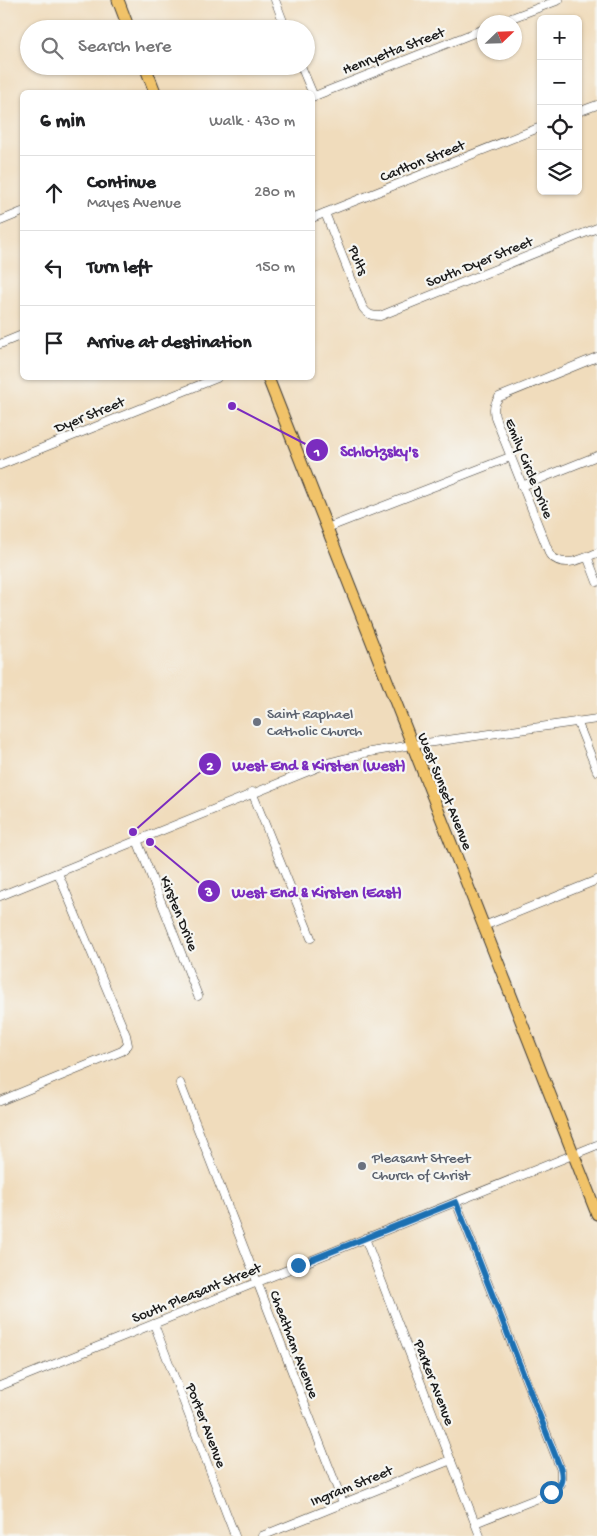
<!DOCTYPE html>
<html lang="en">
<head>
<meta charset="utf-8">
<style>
	:root { --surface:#fff; --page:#f6f6f6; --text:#202124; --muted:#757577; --line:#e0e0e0 }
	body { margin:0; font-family:"Gochi Hand",sans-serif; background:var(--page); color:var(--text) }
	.controls { position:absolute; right:15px; top:15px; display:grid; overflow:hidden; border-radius:8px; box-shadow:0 1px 4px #0004 }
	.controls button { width:45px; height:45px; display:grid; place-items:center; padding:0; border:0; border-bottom:1px solid var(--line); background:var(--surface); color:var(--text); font:25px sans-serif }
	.compass { position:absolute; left:477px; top:15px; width:45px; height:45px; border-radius:50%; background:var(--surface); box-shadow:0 1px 4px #0004; rotate:67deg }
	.stop { position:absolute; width:15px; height:15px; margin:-11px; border:4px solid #1f6fb2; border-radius:50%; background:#fff }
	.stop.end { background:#1f6fb2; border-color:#fff; box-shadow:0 1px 5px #0008 }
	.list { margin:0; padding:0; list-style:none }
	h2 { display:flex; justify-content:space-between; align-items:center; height:65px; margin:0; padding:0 20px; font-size:21px }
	h2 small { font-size:16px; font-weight:400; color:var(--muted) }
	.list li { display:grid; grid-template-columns:32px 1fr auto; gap:15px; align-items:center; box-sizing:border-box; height:75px; padding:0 20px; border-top:1px solid var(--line) }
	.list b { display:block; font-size:19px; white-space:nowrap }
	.list p { margin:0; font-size:16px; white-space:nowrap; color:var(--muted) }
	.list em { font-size:16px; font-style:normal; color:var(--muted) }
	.icon { flex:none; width:28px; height:28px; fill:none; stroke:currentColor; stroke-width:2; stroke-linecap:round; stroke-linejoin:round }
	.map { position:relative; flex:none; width:597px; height:1536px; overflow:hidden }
	.search { position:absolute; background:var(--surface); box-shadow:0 1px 4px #0004; left:20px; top:20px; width:295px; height:55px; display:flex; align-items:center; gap:12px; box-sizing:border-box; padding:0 18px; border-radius:28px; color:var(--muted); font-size:19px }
	.panel { position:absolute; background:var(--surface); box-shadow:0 1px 4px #0004; left:20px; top:90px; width:295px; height:290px; border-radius:8px }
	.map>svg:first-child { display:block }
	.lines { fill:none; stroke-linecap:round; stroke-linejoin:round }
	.minor-casing { stroke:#3c3934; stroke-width:9 }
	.highway-casing { stroke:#3c3934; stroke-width:13 }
	.minor { stroke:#fff; stroke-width:8 }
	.highway { stroke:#f1c369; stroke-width:11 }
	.route { stroke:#1f6fb2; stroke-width:6 }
	.worship-dot { fill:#6b7280; stroke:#f6f6f2; stroke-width:2 }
	.labels { text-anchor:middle; stroke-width:4.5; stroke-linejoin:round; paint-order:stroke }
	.street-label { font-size:15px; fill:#1c1c1c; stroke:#f6f6f2 }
	.worship-label { font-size:15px; fill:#5b616d; stroke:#f6f6f2; text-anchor:start }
	.leader { fill:none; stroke:#7b2cbf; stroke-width:2 }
	.callout-dot { fill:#7b2cbf; stroke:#f6f6f2; stroke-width:2 }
	.mark-label { font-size:15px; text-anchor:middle; font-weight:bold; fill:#fff }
	.callout-label { font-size:16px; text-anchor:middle; font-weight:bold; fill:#7b2cbf; stroke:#f6f6f2; stroke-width:4.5; stroke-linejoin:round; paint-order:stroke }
</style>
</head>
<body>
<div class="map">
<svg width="597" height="1536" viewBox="0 0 597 1536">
	<rect width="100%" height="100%" fill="#f6f6f2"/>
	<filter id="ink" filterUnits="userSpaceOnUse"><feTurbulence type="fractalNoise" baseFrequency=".02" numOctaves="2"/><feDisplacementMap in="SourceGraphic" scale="10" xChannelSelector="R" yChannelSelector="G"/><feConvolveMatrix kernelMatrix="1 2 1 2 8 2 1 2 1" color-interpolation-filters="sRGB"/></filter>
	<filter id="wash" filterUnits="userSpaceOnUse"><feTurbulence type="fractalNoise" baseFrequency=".0096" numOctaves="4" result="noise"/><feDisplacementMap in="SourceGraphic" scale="20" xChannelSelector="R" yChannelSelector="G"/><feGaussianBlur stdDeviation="1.12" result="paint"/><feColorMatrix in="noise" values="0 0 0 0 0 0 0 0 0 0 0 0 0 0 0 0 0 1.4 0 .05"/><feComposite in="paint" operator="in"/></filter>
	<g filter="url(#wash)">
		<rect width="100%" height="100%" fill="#f0dcbc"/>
	</g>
	<g filter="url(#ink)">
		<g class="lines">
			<!-- minor casing -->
			<g class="minor-casing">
				<g id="minor">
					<polyline points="275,0 286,29"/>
					<polyline points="501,22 559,0"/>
					<polyline points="301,66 312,92"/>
					<polyline points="312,97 484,29"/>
					<polyline points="578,112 597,105"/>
					<path d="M325,213L363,308C368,315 372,316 380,316L597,228"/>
					<polyline points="312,218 541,127"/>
					<polyline points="0,221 22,212"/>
					<polyline points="0,344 22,335"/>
					<path d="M597,357L499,397C494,404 493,409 495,417L550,555C564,569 581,559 597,553"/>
					<polyline points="0,465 217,378"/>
					<polyline points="522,486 597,456"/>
					<polyline points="327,528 510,457"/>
					<polyline points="587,556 597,582"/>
					<polyline points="577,721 597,771"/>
					<polyline points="252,792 311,938"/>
					<polyline points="137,840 198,996"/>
					<polyline points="0,896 331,762 370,752 412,745 597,719"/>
					<polyline points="484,926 597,880"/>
					<polyline points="180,1083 343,1503"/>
					<polyline points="0,1101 122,1051 128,1045 126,1035 58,873"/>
					<polyline points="456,1202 561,1470 561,1484 551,1493 475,1523"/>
					<polyline points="365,1238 480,1536"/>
					<polyline points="154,1324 235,1536"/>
					<polyline points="0,1386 597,1145"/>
					<polyline points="262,1536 451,1460"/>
				</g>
			</g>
			<!-- highway casing -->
			<g class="highway-casing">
				<g id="highway">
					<polyline points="118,0 129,29"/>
					<polyline points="145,66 155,92"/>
					<polyline points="268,378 597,1214"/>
				</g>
			</g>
			<!-- minor -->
			<use href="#minor" class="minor"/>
			<!-- highway -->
			<use href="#highway" class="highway"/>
		</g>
	</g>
	<g class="lines" filter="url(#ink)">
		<!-- route -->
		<path class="route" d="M298,1265L456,1202L561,1470C563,1481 561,1487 551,1492"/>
	</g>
	<!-- markers -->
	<g class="worship-dot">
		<circle cx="257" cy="722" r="5"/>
		<circle cx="362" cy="1166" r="5"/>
	</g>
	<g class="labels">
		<!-- street labels -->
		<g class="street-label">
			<text transform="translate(393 50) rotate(-21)" y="5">Henryetta Street</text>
			<text transform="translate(422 160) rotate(-22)" y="5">Carlton Street</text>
			<text transform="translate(359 260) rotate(68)" y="5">Pults</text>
			<text transform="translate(479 261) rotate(-22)" y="5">South Dyer Street</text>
			<text transform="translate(89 414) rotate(-22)" y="5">Dyer Street</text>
			<text transform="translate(530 468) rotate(68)" y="5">Emily Circle Drive</text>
			<text transform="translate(446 791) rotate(68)" y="5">West Sunset Avenue</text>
			<text transform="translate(180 913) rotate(68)" y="5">Kirsten Drive</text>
			<text transform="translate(196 1292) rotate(-22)" y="5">South Pleasant Street</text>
			<text transform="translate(295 1344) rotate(69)" y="5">Cheatham Avenue</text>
			<text transform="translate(435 1382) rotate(69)" y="5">Parker Avenue</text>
			<text transform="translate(207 1425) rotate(69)" y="5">Porter Avenue</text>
			<text transform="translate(351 1485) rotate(-22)" y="5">Ingram Street</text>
		</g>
		<!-- worship labels -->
		<g class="worship-label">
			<text x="267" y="718">Saint Raphael<tspan x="267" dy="17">Catholic Church</tspan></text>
			<text x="372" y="1162">Pleasant Street<tspan x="372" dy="17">Church of Christ</tspan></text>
		</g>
	</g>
	<!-- callouts -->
	<path class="leader" d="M232 406L317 450M133 832L210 764M150 842L209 891"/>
	<g class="callout-dot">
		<circle cx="232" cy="406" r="5"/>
		<circle cx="133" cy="832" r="5"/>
		<circle cx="150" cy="842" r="5"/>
		<circle cx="317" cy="450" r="12"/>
		<circle cx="210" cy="764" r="12"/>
		<circle cx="209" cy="891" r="12"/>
	</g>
	<g class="mark-label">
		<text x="317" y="456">1</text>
		<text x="210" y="770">2</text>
		<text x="209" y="896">3</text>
	</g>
	<g class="callout-label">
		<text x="379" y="456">Schlotzsky's</text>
		<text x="319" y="770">West End &amp; Kirsten (West)</text>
		<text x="317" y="897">West End &amp; Kirsten (East)</text>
	</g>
</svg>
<div class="controls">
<button>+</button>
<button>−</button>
<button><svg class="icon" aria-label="locate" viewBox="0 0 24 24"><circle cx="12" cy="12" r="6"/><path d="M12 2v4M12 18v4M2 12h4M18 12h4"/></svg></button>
<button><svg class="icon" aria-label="layers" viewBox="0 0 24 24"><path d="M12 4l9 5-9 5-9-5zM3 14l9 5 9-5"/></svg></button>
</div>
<svg class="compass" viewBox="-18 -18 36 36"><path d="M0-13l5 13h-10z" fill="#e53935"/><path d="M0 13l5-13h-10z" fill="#757577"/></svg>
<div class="stop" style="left:551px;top:1492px"></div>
<div class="stop end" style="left:298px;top:1265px"></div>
<div class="search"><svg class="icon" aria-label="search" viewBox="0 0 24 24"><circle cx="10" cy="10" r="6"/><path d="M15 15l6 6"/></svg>Search here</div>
<section class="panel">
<h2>6 min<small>Walk · 430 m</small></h2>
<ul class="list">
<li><svg class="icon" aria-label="ahead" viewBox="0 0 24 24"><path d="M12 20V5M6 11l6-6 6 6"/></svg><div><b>Continue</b><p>Mayes Avenue</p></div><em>280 m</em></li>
<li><svg class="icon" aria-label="left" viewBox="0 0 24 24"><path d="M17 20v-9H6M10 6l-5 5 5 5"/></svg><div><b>Turn left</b></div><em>150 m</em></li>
<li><svg class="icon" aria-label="arrive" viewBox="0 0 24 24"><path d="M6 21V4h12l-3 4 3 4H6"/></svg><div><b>Arrive at destination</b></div></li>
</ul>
</section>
</div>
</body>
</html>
